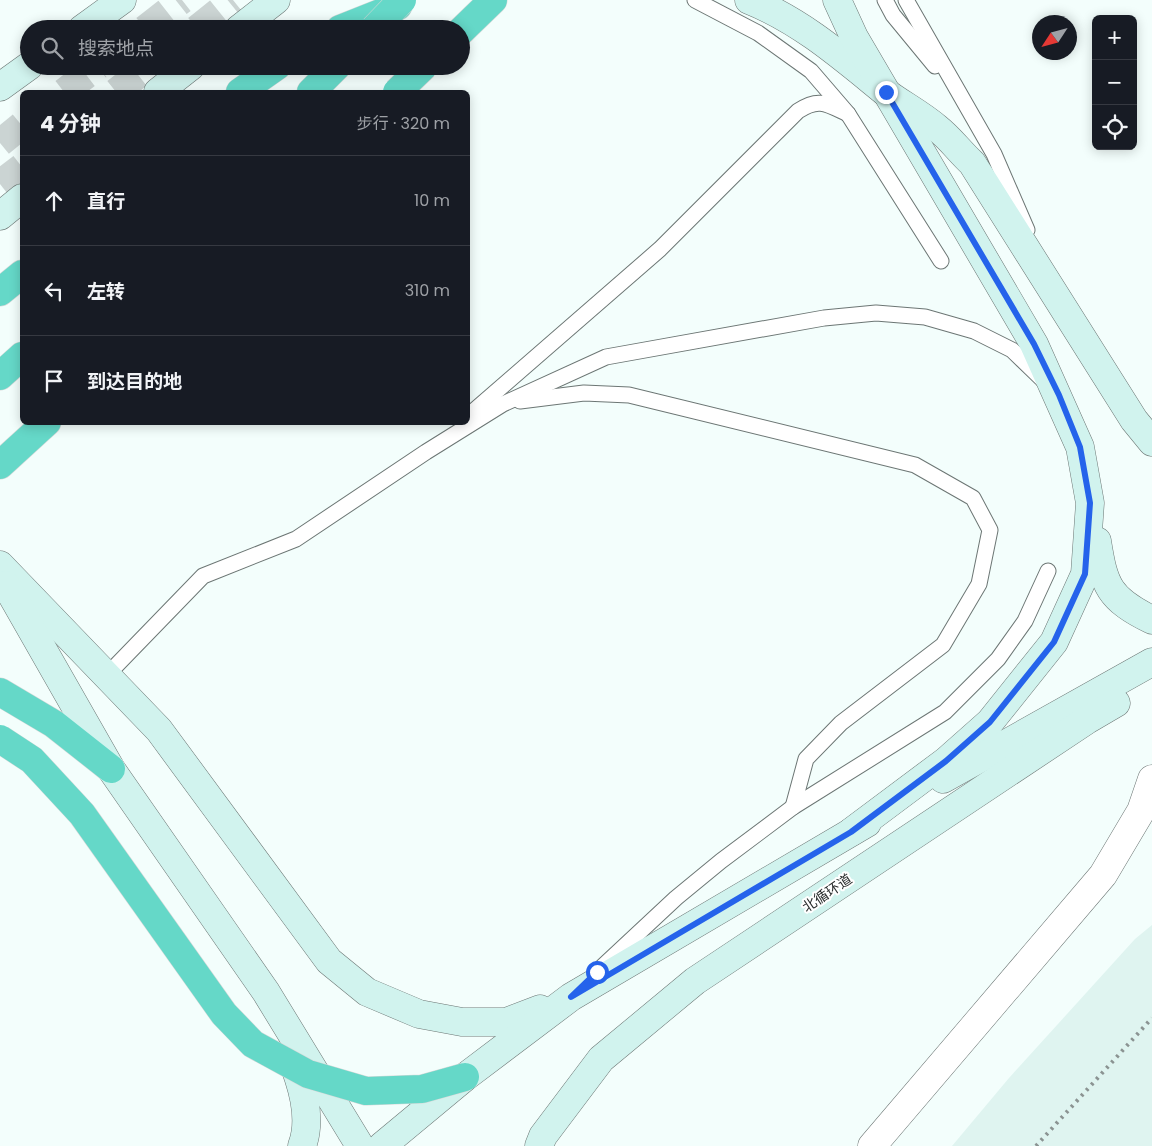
<!DOCTYPE html>
<html lang="zh">
<head>
<meta charset="utf-8">
<style>
	:root { --surface:#171b24; --page:#20242c; --text:#f1f3f6; --muted:#9ea1a6; --line:#363941 }
	body { margin:0; font-family:Poppins,"Noto Sans SC",sans-serif; background:var(--page); color:var(--text) }
	.controls { position:absolute; right:15px; top:15px; display:grid; overflow:hidden; border-radius:8px; box-shadow:0 2px 12px #0003 }
	.controls button { width:45px; height:45px; display:grid; place-items:center; padding:0; border:0; border-bottom:1px solid var(--line); background:var(--surface); color:var(--text); font:25px sans-serif }
	.compass { position:absolute; left:1032px; top:15px; width:45px; height:45px; border-radius:50%; background:var(--surface); box-shadow:0 2px 12px #0003; rotate:234deg }
	.stop { position:absolute; width:15px; height:15px; margin:-11px; border:4px solid #2563eb; border-radius:50%; background:#fff }
	.stop.end { background:#2563eb; border-color:#fff; box-shadow:0 1px 5px #0008 }
	.list { margin:0; padding:0; list-style:none }
	h2 { display:flex; justify-content:space-between; align-items:center; height:65px; margin:0; padding:0 20px; font-size:21px }
	h2 small { font-size:16px; font-weight:400; color:var(--muted) }
	.list li { display:grid; grid-template-columns:32px 1fr auto; gap:15px; align-items:center; box-sizing:border-box; height:90px; padding:0 20px; border-top:1px solid var(--line) }
	.list b { display:block; font-size:19px; white-space:nowrap }
	.list em { font-size:16px; font-style:normal; color:var(--muted) }
	.icon { flex:none; width:28px; height:28px; fill:none; stroke:currentColor; stroke-width:2; stroke-linecap:round; stroke-linejoin:round }
	.map { position:relative; flex:none; width:1152px; height:1146px; overflow:hidden }
	.search { position:absolute; background:var(--surface); box-shadow:0 2px 12px #0003; left:20px; top:20px; width:450px; height:55px; display:flex; align-items:center; gap:12px; box-sizing:border-box; padding:0 18px; border-radius:28px; color:var(--muted); font-size:19px }
	.panel { position:absolute; background:var(--surface); box-shadow:0 2px 12px #0003; left:20px; top:90px; width:450px; height:335px; border-radius:8px }
	.map>svg:first-child { display:block }
	.built { fill:#dff4f0 }
	.lines { fill:none; stroke-linecap:round; stroke-linejoin:round }
	.primary-tunnel { stroke:#cbd4d3; stroke-width:28; stroke-dasharray:28 14; stroke-linecap:butt }
	.lane-casing { stroke:#6c7674; stroke-width:17 }
	.street-casing { stroke:#6c7674; stroke-width:29 }
	.secondary-casing { stroke:#6c7674; stroke-width:29 }
	.highway-casing { stroke:#d9d9d9; stroke-width:29 }
	.lane { stroke:#fff; stroke-width:15 }
	.street { stroke:#fff; stroke-width:28 }
	.secondary { stroke:#d1f3ee; stroke-width:28 }
	.highway { stroke:#65d8c8; stroke-width:28 }
	.rail { stroke:#8b9392; stroke-width:4; stroke-dasharray:2.5 5; stroke-linecap:butt }
	.highway-bridge-casing { stroke:#d9d9d9; stroke-width:29; stroke-linecap:butt }
	.highway-bridge { stroke:#65d8c8; stroke-width:28 }
	.route { stroke:#2563eb; stroke-width:6 }
	.labels { text-anchor:middle; stroke-width:4; stroke-linejoin:round; paint-order:stroke }
	.street-label { font-size:14px; fill:#2a2e2e; stroke:#fff }
</style>
</head>
<body>
<div class="map">
<svg width="1152" height="1146" viewBox="0 0 1152 1146">
	<rect width="100%" height="100%" fill="#f3fefc"/>
	<!-- built -->
	<polygon class="built" points="1152,925 1152,1146 952,1146 1009,1078 1135,939"/>
	<g class="lines">
		<!-- primary-tunnel -->
		<g class="primary-tunnel">
			<polyline points="145,29 182,0"/>
			<polyline points="197,29 233,0"/>
			<polyline points="64,92 98,66"/>
			<polyline points="116,92 149,66"/>
			<polyline points="0,143 22,125"/>
			<polyline points="0,184 22,167"/>
		</g>
		<!-- lane casing -->
		<g class="lane-casing">
			<g id="lane">
				<polyline points="695,0 758,33 811,71 848,114 941,261"/>
				<polyline points="885,0 893,15 935,66"/>
				<polyline points="906,0 994,154 1027,230"/>
				<polyline points="520,401 584,393 629,395 915,465 973,498 990,530 979,584 943,645 841,723 806,759 793,807"/>
				<path d="M468,416L660,249L798,111C819,97 827,104 848,114"/>
				<polyline points="107,675 203,576 296,539 426,452 503,404 606,357 824,318 876,313 925,317 974,331 1012,350 1043,380"/>
				<polyline points="601,968 676,898 721,861 793,807 945,712 998,659 1025,621 1048,571"/>
			</g>
		</g>
		<!-- street casing -->
		<g class="street-casing">
			<polyline id="street" points="872,1146 1103,875 1141,811 1152,779"/>
		</g>
		<!-- secondary casing -->
		<g class="secondary-casing">
			<g id="secondary">
				<path d="M749,0C801,21 841,56 884,91C901,104 921,114 937,128C950,138 960,152 972,163L1134,420L1152,442"/>
				<polyline points="837,0 854,37 1034,344 1080,447 1090,503 1085,574 1054,642 990,722 946,761 851,832"/>
				<polyline points="82,29 122,0"/>
				<polyline points="239,29 276,0"/>
				<polyline points="0,87 29,66"/>
				<polyline points="158,92 191,66"/>
				<polyline points="0,216 22,198"/>
				<path d="M1097,541C1104,586 1109,599 1152,620"/>
				<polyline points="0,565 159,730 329,961 367,992 419,1014 462,1022 506,1022 540,1009"/>
				<polyline points="6,585 111,769 266,992 360,1146"/>
				<polyline points="943,779 1152,662"/>
				<path d="M290,1054C301,1082 313,1117 302,1146"/>
				<polyline points="382,1146 465,1077 571,997 867,823"/>
				<polyline points="539,1146 543,1136 601,1059 695,981 1087,720 1116,703"/>
			</g>
		</g>
		<!-- highway casing -->
		<g class="highway-casing">
			<g id="highway">
				<polyline points="340,29 398,6"/>
				<polyline points="461,31 493,0"/>
				<polyline points="240,92 277,66"/>
				<polyline points="311,92 337,66"/>
				<polyline points="0,292 22,274"/>
				<polyline points="0,376 22,356"/>
				<polyline points="0,465 47,422"/>
				<polyline points="0,692 54,724 111,769"/>
			</g>
		</g>
		<!-- lane -->
		<use href="#lane" class="lane"/>
		<!-- street -->
		<use href="#street" class="street"/>
		<!-- secondary -->
		<use href="#secondary" class="secondary"/>
		<!-- highway -->
		<use href="#highway" class="highway"/>
		<!-- rail -->
		<polyline class="rail" points="1036,1146 1152,1018"/>
		<!-- highway-bridge casing -->
		<g class="highway-bridge-casing">
			<g id="highway-bridge">
				<polyline points="374,29 402,0"/>
				<polyline points="397,92 424,66"/>
				<polyline points="0,739 32,760 82,814 224,1014 253,1044 308,1074 366,1091 422,1089 465,1077"/>
			</g>
		</g>
		<!-- highway-bridge -->
		<use href="#highway-bridge" class="highway-bridge"/>
	</g>
	<g class="lines">
		<!-- route -->
		<polyline class="route" points="597,972 571,997 851,832 946,761 990,722 1054,642 1085,574 1090,503 1080,447 1059,395 1034,344 886,92"/>
	</g>
	<g class="labels">
		<!-- street labels -->
		<g class="street-label">
			<text transform="translate(827 893) rotate(-34)" y="5">北循环道</text>
		</g>
	</g>
</svg>
<div class="controls">
<button>+</button>
<button>−</button>
<button><svg class="icon" aria-label="locate" viewBox="0 0 24 24"><circle cx="12" cy="12" r="6"/><path d="M12 2v4M12 18v4M2 12h4M18 12h4"/></svg></button>
</div>
<svg class="compass" viewBox="-18 -18 36 36"><path d="M0-13l5 13h-10z" fill="#e53935"/><path d="M0 13l5-13h-10z" fill="#9ea1a6"/></svg>
<div class="stop" style="left:597px;top:972px"></div>
<div class="stop end" style="left:886px;top:92px"></div>
<div class="search"><svg class="icon" aria-label="search" viewBox="0 0 24 24"><circle cx="10" cy="10" r="6"/><path d="M15 15l6 6"/></svg>搜索地点</div>
<section class="panel">
<h2>4 分钟<small>步行 · 320 m</small></h2>
<ul class="list">
<li><svg class="icon" aria-label="ahead" viewBox="0 0 24 24"><path d="M12 20V5M6 11l6-6 6 6"/></svg><div><b>直行</b></div><em>10 m</em></li>
<li><svg class="icon" aria-label="left" viewBox="0 0 24 24"><path d="M17 20v-9H6M10 6l-5 5 5 5"/></svg><div><b>左转</b></div><em>310 m</em></li>
<li><svg class="icon" aria-label="arrive" viewBox="0 0 24 24"><path d="M6 21V4h12l-3 4 3 4H6"/></svg><div><b>到达目的地</b></div></li>
</ul>
</section>
</div>
</body>
</html>
